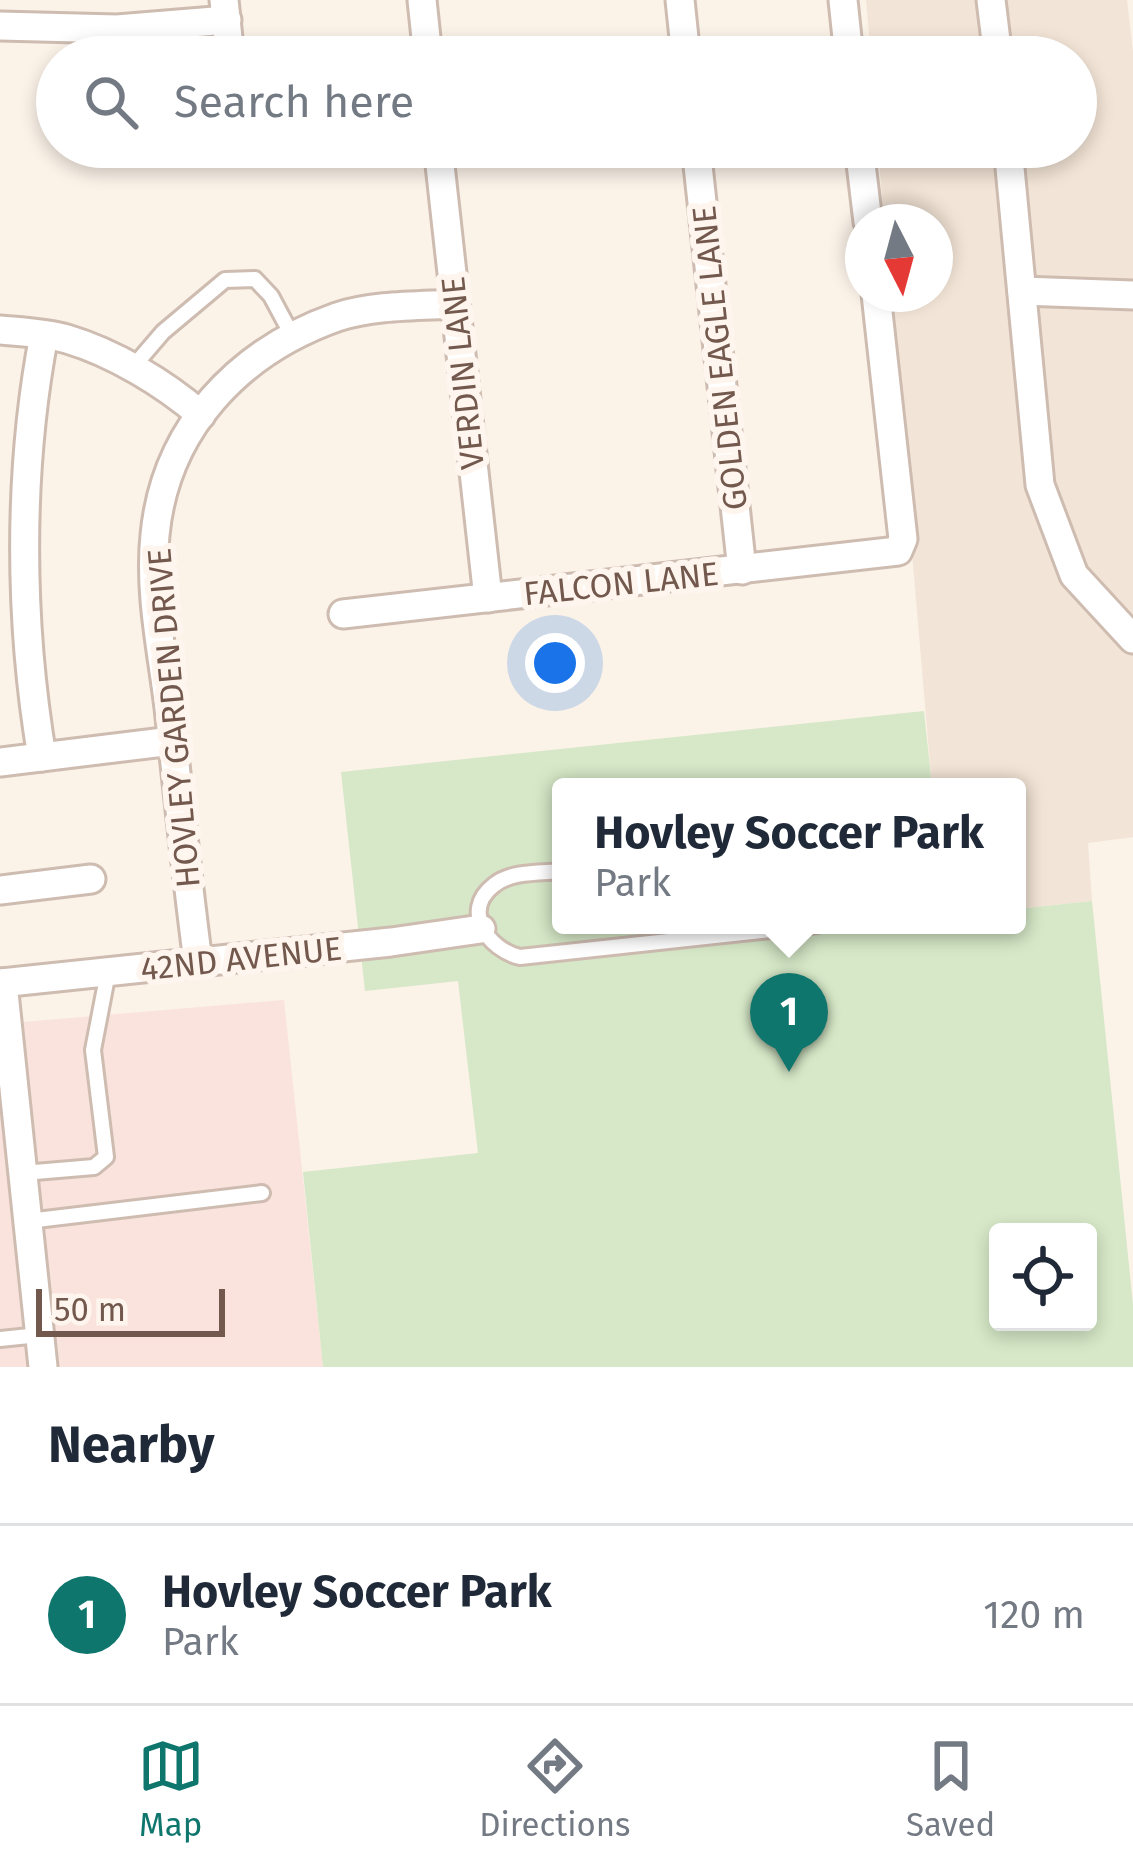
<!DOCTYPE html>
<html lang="en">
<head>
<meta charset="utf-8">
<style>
	:root { --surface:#fff; --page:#f6f6f7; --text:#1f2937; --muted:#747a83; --line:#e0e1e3; --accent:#0f766e }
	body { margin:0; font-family:"Fira Sans",sans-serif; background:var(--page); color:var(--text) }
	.controls { position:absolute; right:36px; bottom:36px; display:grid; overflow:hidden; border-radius:12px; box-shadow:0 6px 18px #0003 }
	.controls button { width:108px; height:108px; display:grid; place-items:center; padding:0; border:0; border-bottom:3px solid var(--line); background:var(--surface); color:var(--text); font:60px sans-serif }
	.compass { position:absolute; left:845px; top:204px; width:108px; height:108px; border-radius:50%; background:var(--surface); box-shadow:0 6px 18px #0003; rotate:174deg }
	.scale { position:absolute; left:36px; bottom:30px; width:189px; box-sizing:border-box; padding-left:12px; border:6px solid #73584d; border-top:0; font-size:33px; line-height:42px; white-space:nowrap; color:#73584d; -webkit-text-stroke:9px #fef6ee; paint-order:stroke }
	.you { position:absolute; left:555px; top:663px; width:42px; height:42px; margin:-30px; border:9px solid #fff; border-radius:50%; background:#1a73e8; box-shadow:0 0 0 18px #1a73e833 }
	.badge { display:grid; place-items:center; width:78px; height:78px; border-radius:50%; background:var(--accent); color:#fff; font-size:39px; font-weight:700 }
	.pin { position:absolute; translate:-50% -99px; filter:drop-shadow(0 3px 6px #0008) }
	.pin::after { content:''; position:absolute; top:63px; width:42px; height:36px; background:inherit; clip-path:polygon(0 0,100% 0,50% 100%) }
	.popup { position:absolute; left:552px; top:778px; width:474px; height:156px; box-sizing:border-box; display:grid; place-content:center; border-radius:12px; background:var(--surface); filter:drop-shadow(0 3px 9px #0005); font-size:39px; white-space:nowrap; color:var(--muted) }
	.popup b { font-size:45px; color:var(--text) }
	.popup::after { content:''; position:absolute; left:50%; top:100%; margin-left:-24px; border:24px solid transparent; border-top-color:var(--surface) }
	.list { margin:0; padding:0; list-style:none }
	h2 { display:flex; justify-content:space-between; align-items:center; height:156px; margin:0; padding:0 48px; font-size:51px }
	h2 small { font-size:39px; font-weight:400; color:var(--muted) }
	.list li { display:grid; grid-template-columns:78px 1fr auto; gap:36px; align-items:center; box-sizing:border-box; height:180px; padding:0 48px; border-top:3px solid var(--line) }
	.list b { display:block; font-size:45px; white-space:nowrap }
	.list p { margin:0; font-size:39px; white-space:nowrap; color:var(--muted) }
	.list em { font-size:39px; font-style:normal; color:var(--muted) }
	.icon { flex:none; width:66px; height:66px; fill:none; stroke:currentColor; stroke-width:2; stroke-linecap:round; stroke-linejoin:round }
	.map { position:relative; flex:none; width:1133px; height:1367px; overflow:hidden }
	.search { position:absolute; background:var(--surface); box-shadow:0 6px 18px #0003; left:36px; right:36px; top:36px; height:132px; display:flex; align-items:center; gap:30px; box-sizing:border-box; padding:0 42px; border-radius:66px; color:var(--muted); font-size:45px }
	.sheet { height:336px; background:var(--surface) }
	nav { display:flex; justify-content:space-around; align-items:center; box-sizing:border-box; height:168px; border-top:3px solid var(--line); background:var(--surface); font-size:33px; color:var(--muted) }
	nav a { display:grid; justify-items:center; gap:6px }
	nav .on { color:var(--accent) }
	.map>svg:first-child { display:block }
	.residential { fill:#f2e4d6 }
	.commercial { fill:#fae3dc }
	.green { fill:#d6e8c7; fill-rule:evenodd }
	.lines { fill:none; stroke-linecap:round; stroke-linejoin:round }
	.service-casing { stroke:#cebcb1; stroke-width:20 }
	.minor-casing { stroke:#cebcb1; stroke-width:33 }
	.service { stroke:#fff; stroke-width:14 }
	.minor { stroke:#fff; stroke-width:27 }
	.labels { text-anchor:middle; stroke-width:12; stroke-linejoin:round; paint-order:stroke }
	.street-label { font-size:33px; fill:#73584d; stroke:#fef6ee }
</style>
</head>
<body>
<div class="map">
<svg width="1133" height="1367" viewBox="0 0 1133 1367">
	<rect width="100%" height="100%" fill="#fbf2e8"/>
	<!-- residential -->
	<polygon class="residential" points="866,0 1127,0 1133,52 1133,837 1088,843 1092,901 1017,909 1017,787 932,787 890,294 935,294 935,222 884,222 878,147 1076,147 1076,57 871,57"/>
	<!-- commercial -->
	<polygon class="commercial" points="284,1000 323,1367 0,1367 0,1024"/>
	<!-- green -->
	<path class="green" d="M924,711L932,787H561V925H1017V909L1092,901L1133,1305V1367H323L303,1172L478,1153L458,981L365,991L341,772ZM998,1232H1088V1322H998Z"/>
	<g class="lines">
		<!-- service casing -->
		<g class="service-casing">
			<g id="service">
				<polyline points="133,367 163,332 225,280 255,279 271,296 294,339"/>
				<path d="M561,871C540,873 511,871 494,885C460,911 489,950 520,957L817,925"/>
				<polyline points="23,1173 94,1167 106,1157 93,1050 108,972"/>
				<polyline points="28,1221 262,1193"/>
				<polyline points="0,1339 39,1335"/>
			</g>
		</g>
		<!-- minor casing -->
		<g class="minor-casing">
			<g id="minor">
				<polyline points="224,0 230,57"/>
				<polyline points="422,0 428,57"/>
				<polyline points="680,0 686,57"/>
				<polyline points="843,0 849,57"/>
				<polyline points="991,0 998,57"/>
				<polyline points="0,26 117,29 227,20"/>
				<polyline points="438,147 488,598"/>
				<polyline points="696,147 742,570"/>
				<polyline points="859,147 868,222"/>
				<polyline points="1008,147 1040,485 1074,575 1133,639"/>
				<polyline points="1022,291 1133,295"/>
				<path d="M0,330C22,332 46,333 67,339C114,353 164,383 201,415"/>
				<polyline points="343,614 898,551 903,539 876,294"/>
				<path d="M42,757C19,620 18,471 44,335"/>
				<polyline points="0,762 172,741"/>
				<polyline points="0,890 91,879"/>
				<path d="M198,962C187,878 178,793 169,708C162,650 149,593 155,535C165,429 238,352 337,317C373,305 417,306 455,304"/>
				<polyline points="0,983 391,942 481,929"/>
				<polyline points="3,983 43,1367"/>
			</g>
		</g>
		<!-- service -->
		<use href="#service" class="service"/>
		<!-- minor -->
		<use href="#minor" class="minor"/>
	</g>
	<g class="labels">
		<!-- street labels -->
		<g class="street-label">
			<text transform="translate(719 358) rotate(-96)" y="12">GOLDEN EAGLE LANE</text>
			<text transform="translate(462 373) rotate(-96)" y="12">VERDIN LANE</text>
			<text transform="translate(621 583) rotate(-6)" y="12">FALCON LANE</text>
			<text transform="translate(173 718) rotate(-95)" y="12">HOVLEY GARDEN DRIVE</text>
			<text transform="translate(241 958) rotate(-6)" y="12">42ND AVENUE</text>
		</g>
	</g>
</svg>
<div class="controls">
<button><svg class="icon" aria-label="locate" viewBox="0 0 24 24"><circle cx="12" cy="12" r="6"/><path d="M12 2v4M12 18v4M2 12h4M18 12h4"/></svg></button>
</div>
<svg class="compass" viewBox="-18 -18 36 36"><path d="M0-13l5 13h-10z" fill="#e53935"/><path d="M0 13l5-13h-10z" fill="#747a83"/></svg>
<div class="scale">50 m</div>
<div class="you"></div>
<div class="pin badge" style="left:789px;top:1072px">1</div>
<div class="popup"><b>Hovley Soccer Park</b>Park</div>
<div class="search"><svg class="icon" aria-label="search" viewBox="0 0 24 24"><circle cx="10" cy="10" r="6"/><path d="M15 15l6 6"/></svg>Search here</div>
</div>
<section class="sheet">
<h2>Nearby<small></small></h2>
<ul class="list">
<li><span class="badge">1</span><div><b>Hovley Soccer Park</b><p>Park</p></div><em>120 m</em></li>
</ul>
</section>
<nav>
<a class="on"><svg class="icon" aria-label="map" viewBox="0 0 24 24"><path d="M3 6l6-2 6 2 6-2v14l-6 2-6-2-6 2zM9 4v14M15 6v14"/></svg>Map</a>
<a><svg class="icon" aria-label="directions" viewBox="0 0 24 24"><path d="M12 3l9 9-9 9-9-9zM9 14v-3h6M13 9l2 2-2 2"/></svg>Directions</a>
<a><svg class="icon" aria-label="saved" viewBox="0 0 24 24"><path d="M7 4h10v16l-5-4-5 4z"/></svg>Saved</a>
</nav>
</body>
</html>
